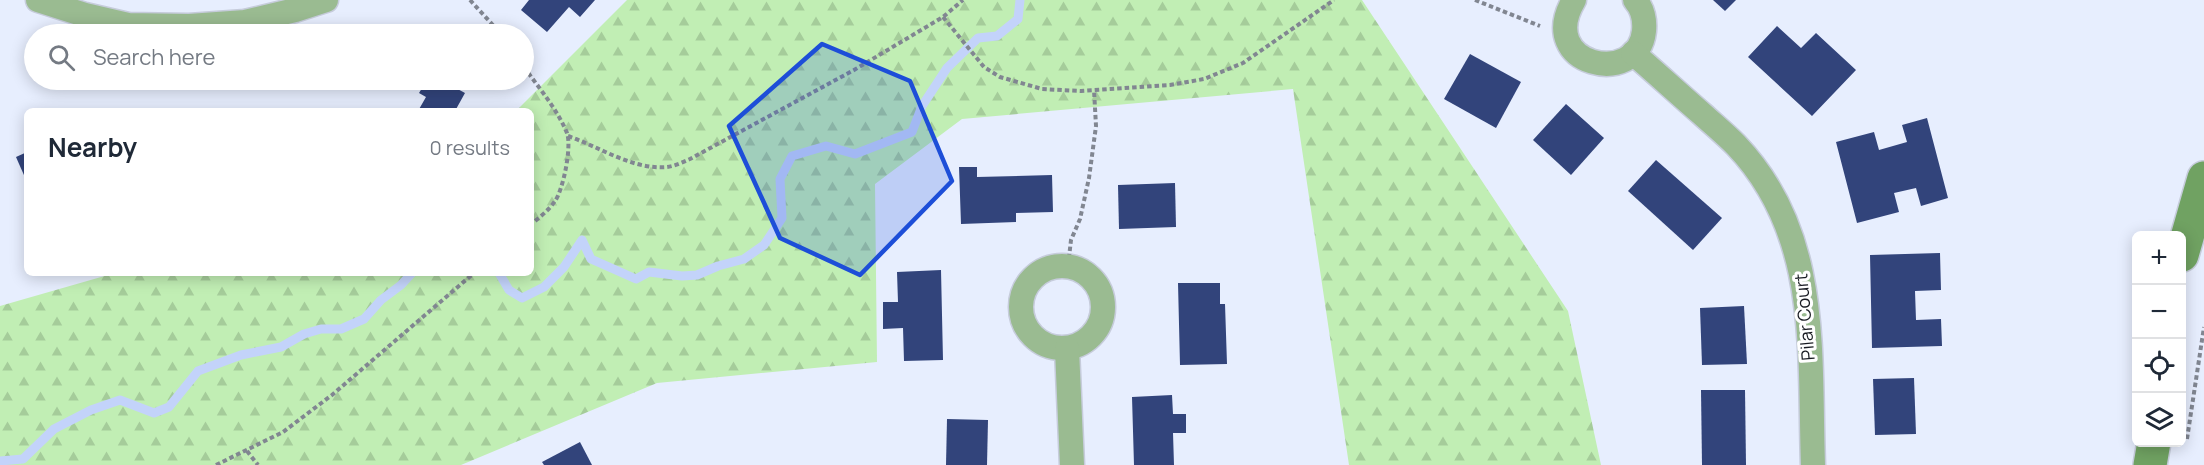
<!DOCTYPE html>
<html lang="en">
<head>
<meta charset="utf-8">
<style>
	:root { --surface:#fff; --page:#f6f6f7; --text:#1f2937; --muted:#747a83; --line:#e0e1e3 }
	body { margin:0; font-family:Manrope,sans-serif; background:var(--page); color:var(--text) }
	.controls { position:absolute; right:18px; bottom:18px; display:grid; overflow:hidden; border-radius:9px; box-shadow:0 3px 15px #0003 }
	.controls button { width:54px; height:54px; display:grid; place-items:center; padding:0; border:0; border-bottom:2px solid var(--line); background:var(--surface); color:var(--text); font:30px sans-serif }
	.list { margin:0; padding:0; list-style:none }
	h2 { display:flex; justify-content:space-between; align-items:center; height:78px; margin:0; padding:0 24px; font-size:26px }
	h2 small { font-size:20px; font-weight:400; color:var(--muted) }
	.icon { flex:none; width:33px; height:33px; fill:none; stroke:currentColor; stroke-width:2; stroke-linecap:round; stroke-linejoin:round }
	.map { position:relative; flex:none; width:2204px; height:465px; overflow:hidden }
	.search { position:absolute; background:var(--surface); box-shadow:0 3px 15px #0003; left:24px; top:24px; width:510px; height:66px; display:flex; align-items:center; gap:15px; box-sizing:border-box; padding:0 21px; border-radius:33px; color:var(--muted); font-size:22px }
	.panel { position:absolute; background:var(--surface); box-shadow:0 3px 15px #0003; left:24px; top:108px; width:510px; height:168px; border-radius:9px }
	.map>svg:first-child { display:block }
	.forest { fill:url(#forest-firs) }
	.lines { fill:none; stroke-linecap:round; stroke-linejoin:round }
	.stream { stroke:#c3d3fa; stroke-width:9 }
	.building { fill:#32447b }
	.street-casing { stroke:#c6ccdb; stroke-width:27 }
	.secondary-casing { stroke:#c6ccdb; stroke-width:36 }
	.path { stroke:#818691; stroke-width:4; stroke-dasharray:4.5 3; stroke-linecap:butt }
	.street { stroke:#9abb91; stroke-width:24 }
	.secondary { stroke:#70a262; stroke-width:33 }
	.marked { fill:#1d4ed8; fill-opacity:0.2; stroke:#1d4ed8; stroke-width:4.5; stroke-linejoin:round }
	.labels { text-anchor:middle; stroke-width:6; stroke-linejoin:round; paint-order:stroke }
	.street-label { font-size:18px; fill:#171a21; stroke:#fff }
</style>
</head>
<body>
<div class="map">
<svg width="2204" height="465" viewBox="0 0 2204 465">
	<defs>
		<pattern id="forest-firs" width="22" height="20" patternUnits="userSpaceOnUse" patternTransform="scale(1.5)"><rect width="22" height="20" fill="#c1eeb4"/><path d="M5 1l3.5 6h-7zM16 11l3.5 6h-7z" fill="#a5cc9a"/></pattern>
	</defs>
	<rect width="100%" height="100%" fill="#e7eefe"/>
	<!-- forest -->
	<polygon class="forest" points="627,0 1362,0 1568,311 1601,465 1349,465 1293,89 962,119 875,184 877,362 657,383 461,465 0,465 0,306 115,273 531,273 531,111 516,111"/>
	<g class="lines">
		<!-- stream -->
		<g class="stream">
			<polyline points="499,273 509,290 522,298 544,287 564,267 582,240 591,259 636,279 649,272 682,276 697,275 718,266 744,259 764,245 782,218 780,179 792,156 826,146 855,154 912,132 922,106 947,68 978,38 997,36 1018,19 1020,0"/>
			<polyline points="0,461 23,459 54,429 91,410 120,400 154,413 169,407 198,371 241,355 281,347 304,334 321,329 341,329 364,319 381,300 401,285 412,273"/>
		</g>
	</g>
	<!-- building -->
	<g class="building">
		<polygon points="529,0 595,0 580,17 569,7 547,32 521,10"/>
		<polygon points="1713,0 1736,0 1725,11"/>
		<polygon points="1777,26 1801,48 1816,33 1856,70 1812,116 1748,57"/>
		<polygon points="1470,54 1521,82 1496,128 1444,99"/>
		<polygon points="427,80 441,80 465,93 455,111 418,111 426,97 419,93"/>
		<polygon points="1566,104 1604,138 1571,175 1533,140"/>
		<polygon points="1927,118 1948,198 1921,206 1916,188 1894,193 1899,212 1857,223 1836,142 1874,132 1879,150 1907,142 1902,125"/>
		<polygon points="27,152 27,182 16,157"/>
		<polygon points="1656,160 1722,218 1693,250 1628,191"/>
		<polygon points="959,167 977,167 977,177 1052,175 1053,212 1016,213 1016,222 961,224"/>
		<polygon points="1175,183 1176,227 1119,229 1118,185"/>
		<polygon points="1940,253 1941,290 1915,291 1916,320 1941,319 1942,346 1872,348 1870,255"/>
		<polygon points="941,270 943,360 904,361 903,328 883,329 883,302 898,302 897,272"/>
		<polygon points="1178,283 1220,283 1220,304 1225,304 1227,364 1180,365"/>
		<polygon points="1744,306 1747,364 1702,365 1700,308"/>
		<polygon points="1914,378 1916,434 1875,435 1873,379"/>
		<polygon points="1701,390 1745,390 1746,465 1702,465"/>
		<polygon points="1172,395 1173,414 1186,414 1186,433 1173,433 1174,465 1134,465 1132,397"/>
		<polygon points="947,419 988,420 987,465 946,465"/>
		<polygon points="580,442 592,465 544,465 542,462"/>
	</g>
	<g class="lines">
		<!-- street casing -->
		<g class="street-casing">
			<g id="street">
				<polyline points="38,0 85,15 128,25 189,26 245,22 295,10 326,0"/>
				<path d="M1574,0C1535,66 1638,88 1644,31C1645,20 1643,9 1635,0"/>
				<path d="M1633,53C1656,73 1679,94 1702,114C1713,124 1725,134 1736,145C1821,234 1809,352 1813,465"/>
				<circle cx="1062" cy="307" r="41"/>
				<polyline points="1067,349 1072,465"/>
			</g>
		</g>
		<!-- secondary casing -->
		<g class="secondary-casing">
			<g id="secondary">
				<polyline points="2182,255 2204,178"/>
				<polyline points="2150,465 2154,442"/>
			</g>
		</g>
		<!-- path -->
		<g class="path">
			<polyline points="470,0 501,34"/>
			<polyline points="1475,0 1540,26"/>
			<polyline points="943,17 984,67 1000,77 1042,89 1081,91 1170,85 1204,79 1243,63 1334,0"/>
			<path d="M524,67C539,88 557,109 567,133C572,147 563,190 555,201C549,210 539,218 531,224"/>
			<path d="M568,136C600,147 632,170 667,167C675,166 683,162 690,159L854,70L943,17L963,0"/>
			<polyline points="1068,266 1071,240 1080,219 1089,178 1096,126 1094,90"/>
			<polyline points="2187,439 2204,327"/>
			<polyline points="247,451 258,465"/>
			<polyline points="216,465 283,432 332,395 474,273"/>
		</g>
		<!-- street -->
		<use href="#street" class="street"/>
		<!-- secondary -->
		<use href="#secondary" class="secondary"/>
	</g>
	<!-- marked area -->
	<path class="marked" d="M822,44L910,81L952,181L860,275L780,238L729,126Z"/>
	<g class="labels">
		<!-- street labels -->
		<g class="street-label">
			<text transform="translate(1805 317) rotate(-95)" y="6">Pilar Court</text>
		</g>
	</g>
</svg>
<div class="controls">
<button>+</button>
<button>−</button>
<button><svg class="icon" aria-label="locate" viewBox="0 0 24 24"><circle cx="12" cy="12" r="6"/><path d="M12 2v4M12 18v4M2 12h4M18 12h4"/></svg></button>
<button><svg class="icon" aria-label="layers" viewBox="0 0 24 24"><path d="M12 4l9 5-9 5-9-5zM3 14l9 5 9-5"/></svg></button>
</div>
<div class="search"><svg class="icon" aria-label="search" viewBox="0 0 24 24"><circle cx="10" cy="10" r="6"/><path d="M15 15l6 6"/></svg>Search here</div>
<section class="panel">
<h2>Nearby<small>0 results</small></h2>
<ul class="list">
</ul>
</section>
</div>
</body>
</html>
